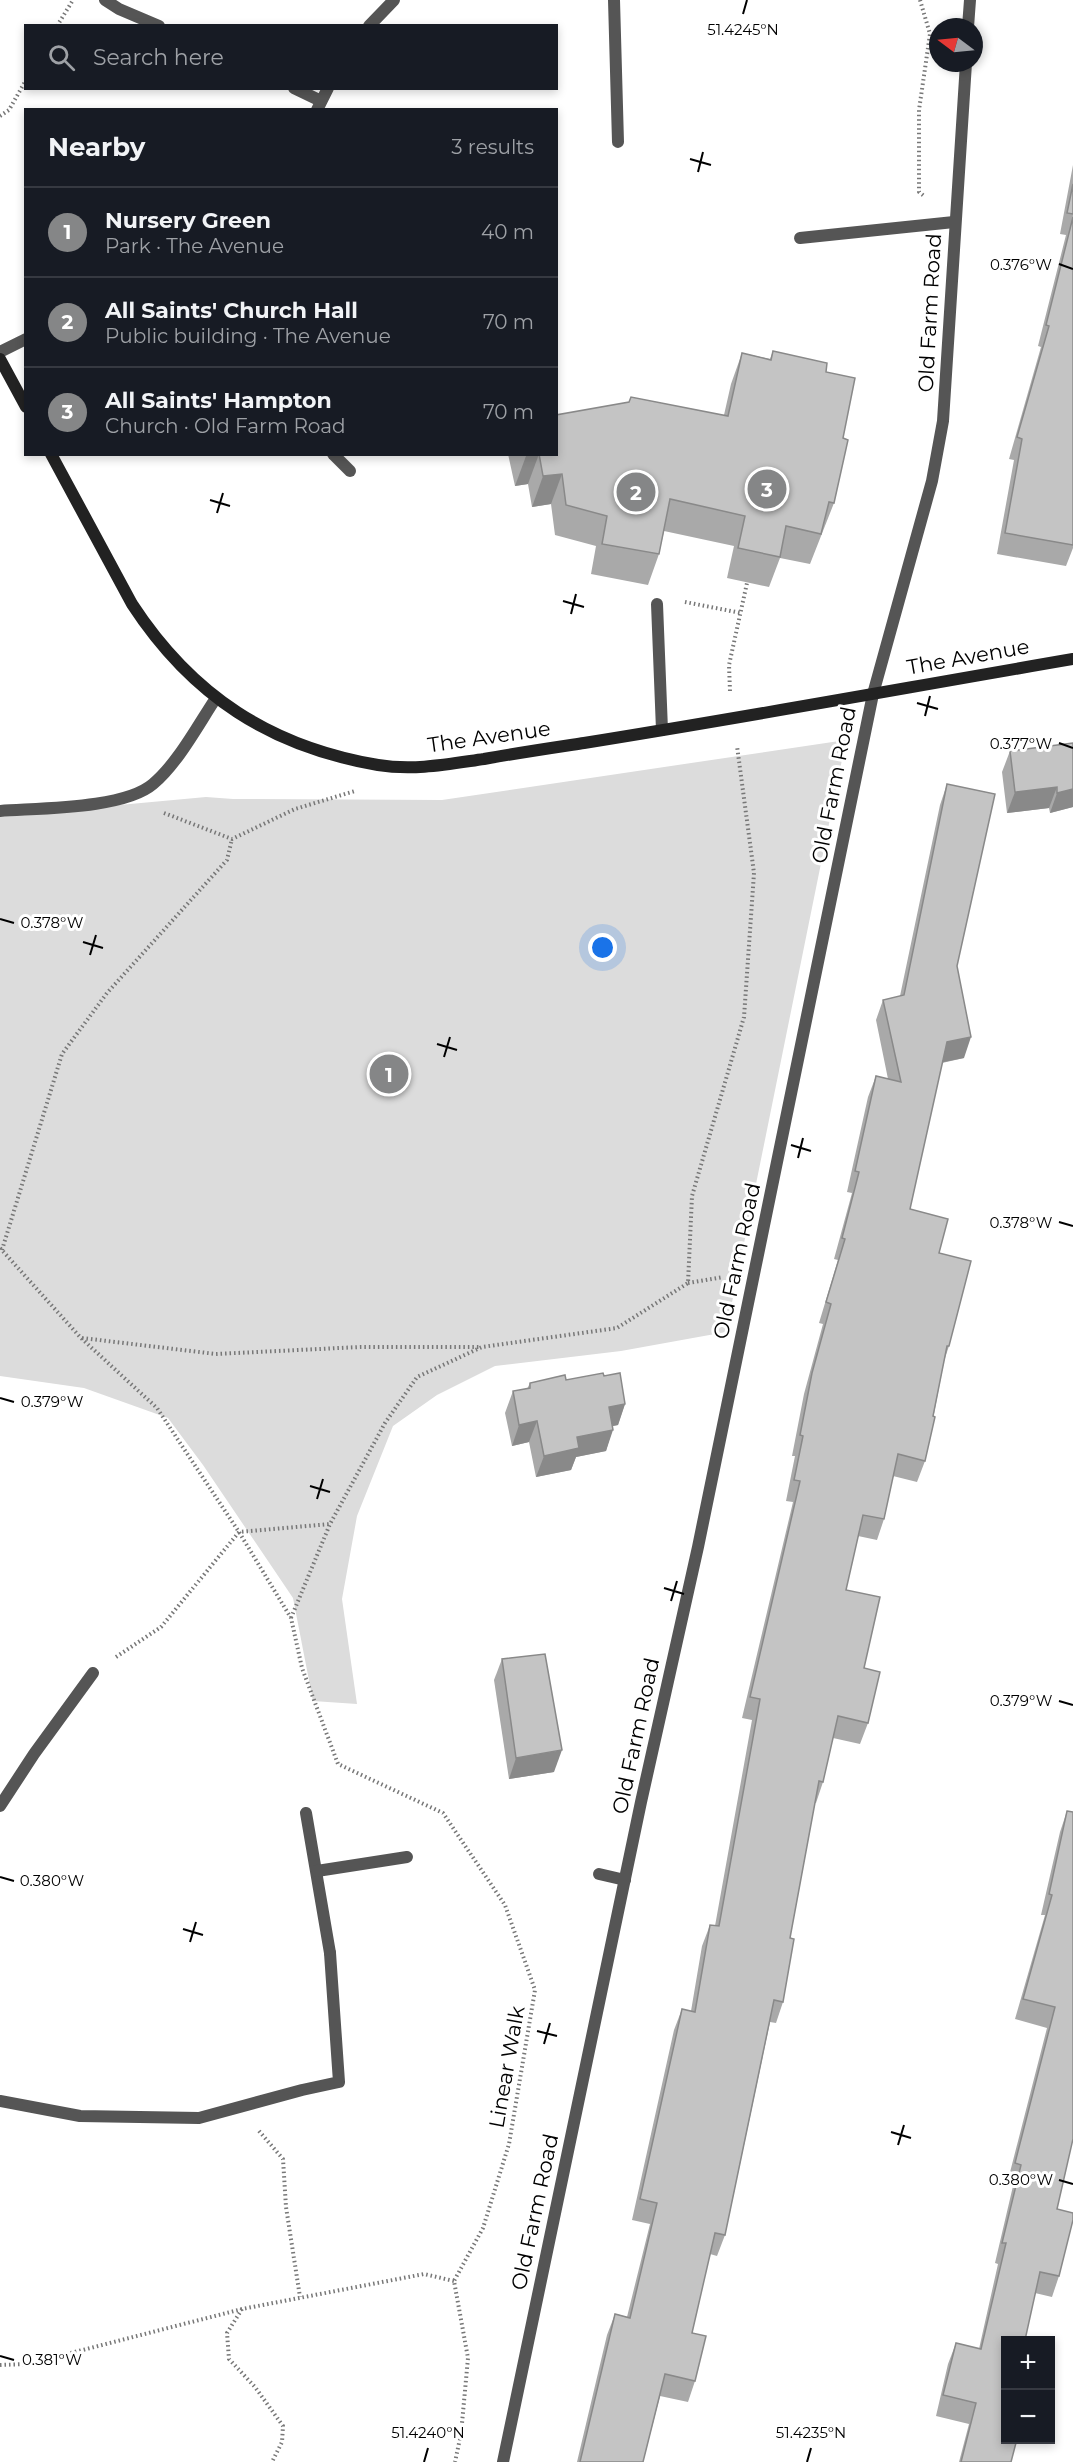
<!DOCTYPE html>
<html lang="en">
<head>
<meta charset="utf-8">
<style>
	:root { --surface:#171b24; --page:#20242c; --text:#f1f3f6; --muted:#9ea1a6; --line:#363941; --accent:#858687 }
	body { margin:0; font-family:Montserrat,sans-serif; background:var(--page); color:var(--text) }
	.controls { position:absolute; right:18px; bottom:18px; display:grid; overflow:hidden; border-radius:0px; box-shadow:0 3px 9px #0003 }
	.controls button { width:54px; height:54px; display:grid; place-items:center; padding:0; border:0; border-bottom:2px solid var(--line); background:var(--surface); color:var(--text); font:30px sans-serif }
	.compass { position:absolute; left:929px; top:18px; width:54px; height:54px; border-radius:50%; background:var(--surface); box-shadow:0 3px 9px #0003; rotate:286deg }
	.you { position:absolute; left:603px; top:948px; width:21px; height:21px; margin:-15px; border:4px solid #fff; border-radius:50%; background:#1a73e8; box-shadow:0 0 0 9px #1a73e833 }
	.badge { display:grid; place-items:center; width:39px; height:39px; border-radius:50%; background:var(--accent); color:#fff; font-size:20px; font-weight:700 }
	.pin { position:absolute; translate:-50% -50%; border:3px solid #fff; box-shadow:0 2px 6px #0006 }
	.list { margin:0; padding:0; list-style:none }
	h2 { display:flex; justify-content:space-between; align-items:center; height:78px; margin:0; padding:0 24px; font-size:26px }
	h2 small { font-size:20px; font-weight:400; color:var(--muted) }
	.list li { display:grid; grid-template-columns:39px 1fr auto; gap:18px; align-items:center; box-sizing:border-box; height:90px; padding:0 24px; border-top:2px solid var(--line) }
	.list b { display:block; font-size:22px; white-space:nowrap }
	.list p { margin:0; font-size:20px; white-space:nowrap; color:var(--muted) }
	.list em { font-size:20px; font-style:normal; color:var(--muted) }
	.icon { flex:none; width:33px; height:33px; fill:none; stroke:currentColor; stroke-width:2; stroke-linecap:round; stroke-linejoin:round }
	.map { position:relative; flex:none; width:1073px; height:2462px; overflow:hidden }
	.search { position:absolute; background:var(--surface); box-shadow:0 3px 9px #0003; left:24px; top:24px; width:534px; height:66px; display:flex; align-items:center; gap:15px; box-sizing:border-box; padding:0 21px; border-radius:0px; color:var(--muted); font-size:22px }
	.panel { position:absolute; background:var(--surface); box-shadow:0 3px 9px #0003; left:24px; top:108px; width:534px; height:348px; border-radius:0px }
	.map>svg:first-child { display:block }
	.green { fill:#dcdcdc }
	.lines { fill:none; stroke-linecap:round; stroke-linejoin:round }
	.path { stroke:#777; stroke-width:4; stroke-dasharray:1.5 3; stroke-linecap:butt }
	.lane { stroke:#555; stroke-width:12 }
	.street { stroke:#555; stroke-width:12 }
	.secondary { stroke:#222; stroke-width:12 }
	.wall { fill:#a9a9a9 }
	.shaded-wall { fill:#898989 }
	.building { fill:#c4c4c4; stroke:#898989; stroke-width:1.5 }
	.ticks { fill:none; stroke:#000; stroke-width:2 }
	.labels { text-anchor:middle; stroke-width:6; stroke-linejoin:round; paint-order:stroke }
	.street-label { font-size:21px; fill:#000; stroke:#fff }
	.ticks-label { font-size:15px; text-anchor:middle; fill:#000; stroke:#fff; stroke-width:6; stroke-linejoin:round; paint-order:stroke }
</style>
</head>
<body>
<div class="map">
<svg width="1073" height="2462" viewBox="0 0 1073 2462">
	<rect width="100%" height="100%" fill="#fff"/>
	<!-- green -->
	<polygon class="green" points="846,740 726,1332 621,1351 495,1366 437,1395 393,1426 357,1516 342,1599 357,1704 313,1701 293,1598 203,1465 168,1418 84,1388 0,1376 0,816 206,797 233,799 442,800"/>
	<g class="lines">
		<!-- path -->
		<g class="path">
			<polyline points="920,0 930,34 919,110 919,192 924,196"/>
			<polyline points="57,26 73,0"/>
			<polyline points="0,116 9,110 26,80"/>
			<polyline points="685,602 741,613"/>
			<polyline points="730,691 729,665 747,583"/>
			<polyline points="164,813 232,839 295,809 355,791"/>
			<polyline points="0,1248 81,1338 157,1408 239,1532 291,1618 302,1668 338,1764 443,1813 505,1905 535,1990 509,2144 483,2228 454,2281 468,2358 461,2434 455,2462"/>
			<polyline points="2,1250 62,1054 107,993 227,860 232,839"/>
			<polyline points="688,1283 723,1277"/>
			<polyline points="82,1338 216,1354 360,1347 479,1347"/>
			<polyline points="291,1618 330,1524 385,1423 417,1377 482,1347 617,1328 688,1283 692,1196 744,1017 754,873 737,746"/>
			<polyline points="116,1657 161,1627 239,1532 330,1524"/>
			<polyline points="259,2131 283,2159 286,2207 300,2297"/>
			<polyline points="242,2309 227,2333 229,2359 255,2387 283,2426 282,2442 272,2462"/>
			<polyline points="0,2365 28,2364 242,2309 424,2274 454,2281"/>
		</g>
		<!-- lane -->
		<g class="lane">
			<polyline points="614,0 618,142"/>
			<polyline points="800,238 954,222"/>
			<polyline points="657,604 662,730"/>
			<polyline points="306,1813 330,1953"/>
			<polyline points="317,1871 407,1857"/>
			<polyline points="599,1874 625,1880"/>
		</g>
		<!-- street -->
		<g class="street">
			<polyline points="105,0 119,9 159,26"/>
			<polyline points="369,26 394,0"/>
			<polyline points="968,27 970,0"/>
			<polyline points="294,88 321,101"/>
			<polyline points="317,110 328,88"/>
			<polyline points="0,352 26,339"/>
			<polyline points="333,454 350,471"/>
			<path d="M0,811C39,808 124,809 153,784C178,763 198,725 216,698"/>
			<polyline points="0,1806 34,1754 93,1673"/>
			<polyline points="0,2101 80,2116 199,2118 302,2090 339,2082 330,1953"/>
			<polyline points="503,2462 641,1802 698,1547 873,694 932,481 943,421 966,63"/>
		</g>
		<!-- secondary -->
		<g class="secondary">
			<polyline points="0,359 26,407"/>
			<path d="M51,454L132,604C192,696 271,747 378,765C414,771 449,764 484,759C517,753 551,748 584,743C747,717 910,687 1073,659"/>
		</g>
	</g>
	<!-- wall -->
	<g class="wall">
		<polygon points="1073,165 1073,548 1066,566 997,554 1014,460 1009,459 1041,347 1038,346 1066,235 1060,234"/>
		<polygon points="773,351 826,372 843,438 834,503 810,564 780,558 769,587 727,578 734,546 664,531 659,554 648,585 591,574 596,546 555,535 551,504 532,507 528,484 515,486 508,454 556,454 724,415 731,384 742,353 770,359"/>
		<polygon points="1073,743 1073,807 1050,813 1049,808 1007,813 1002,772 1010,751"/>
		<polygon points="947,784 957,966 964,1058 942,1063 910,1209 939,1253 949,1346 944,1361 925,1461 917,1482 893,1476 884,1519 877,1540 858,1536 846,1590 864,1668 868,1723 860,1744 833,1738 823,1782 816,1803 815,1803 790,1938 783,2002 776,2023 770,2022 725,2235 717,2256 710,2254 692,2333 695,2381 688,2402 660,2396 643,2462 577,2462 607,2335 615,2314 627,2317 650,2224 632,2220 674,2030 682,2009 691,2011 702,1946 710,1925 715,1926 752,1720 742,1718 793,1502 786,1501 795,1456 792,1456 804,1394 823,1324 819,1323 838,1260 834,1259 852,1193 847,1192 868,1097 876,1076 888,1079 876,1020 883,1000 900,996 940,805"/>
		<polygon points="604,1376 625,1404 618,1425 613,1426 606,1451 576,1457 571,1470 536,1477 529,1442 512,1446 505,1413 513,1391 527,1389 530,1383"/>
		<polygon points="502,1659 554,1772 509,1779 494,1680"/>
		<polygon points="1067,1811 1057,2209 1059,2276 1052,2297 1035,2293 1004,2436 1011,2462 959,2462 969,2424 936,2416 948,2364 956,2343 979,2349 998,2264 995,2263 1013,2186 1007,2184 1047,2028 1015,2019 1045,1915 1041,1915 1060,1832"/>
	</g>
	<!-- shaded-wall -->
	<g class="shaded-wall">
		<polygon points="535,454 539,454 528,484 515,486 526,456"/>
		<polygon points="562,474 551,504 532,507 543,476"/>
		<polygon points="1057,787 1049,808 1007,813 1015,792"/>
		<polygon points="1073,789 1073,807 1050,813 1057,793"/>
		<polygon points="971,1037 964,1058 939,1063 947,1042"/>
		<polygon points="625,1404 618,1425 602,1428 609,1407"/>
		<polygon points="537,1421 529,1442 512,1446 519,1425"/>
		<polygon points="613,1430 606,1451 576,1457 571,1470 536,1477 544,1456 577,1437"/>
		<polygon points="562,1750 554,1772 509,1779 516,1758"/>
	</g>
	<!-- building -->
	<g class="building">
		<polygon points="1073,184 1073,214 1067,213"/>
		<polygon points="1073,217 1073,545 1005,533 1022,439 1017,437 1049,326 1046,325"/>
		<polygon points="773,351 827,363 826,372 855,378 843,438 848,440 834,503 829,502 821,534 786,526 780,557 738,548 745,516 670,499 659,554 602,544 607,516 566,505 562,474 543,476 539,454 556,454 556,415 629,402 631,397 728,416 742,353 771,360"/>
		<polygon points="1073,743 1073,789 1057,793 1057,787 1015,792 1010,751"/>
		<polygon points="947,784 995,794 957,966 971,1037 947,1042 910,1209 948,1219 939,1253 971,1261 949,1346 947,1346 933,1416 935,1417 925,1461 898,1454 884,1519 863,1515 846,1590 880,1597 864,1668 880,1672 868,1723 838,1716 823,1782 819,1781 790,1938 794,1939 783,2002 774,2000 725,2235 715,2233 692,2333 706,2336 695,2381 665,2374 643,2462 580,2462 615,2314 630,2318 657,2203 640,2199 682,2009 695,2012 710,1925 719,1926 760,1699 750,1697 800,1481 794,1480 803,1436 800,1435 812,1373 831,1304 826,1302 845,1239 842,1238 859,1172 855,1171 876,1076 901,1082 883,1000 904,995"/>
		<polygon points="603,1373 604,1376 620,1373 625,1404 609,1407 613,1430 577,1437 579,1448 544,1456 537,1421 519,1425 513,1391 530,1388 530,1383 565,1375 566,1380"/>
		<polygon points="545,1654 562,1750 516,1758 502,1659"/>
		<polygon points="1067,1811 1073,1812 1073,2139 1057,2209 1073,2213 1073,2220 1059,2276 1040,2272 1025,2340 1005,2340 1005,2428 1004,2436 1005,2436 1005,2439 1017,2439 1011,2462 961,2462 976,2403 943,2395 956,2343 981,2349 1006,2243 1002,2243 1021,2165 1015,2163 1055,2007 1023,1999 1052,1895 1049,1894"/>
	</g>
	<!-- ticks -->
	<path class="ticks" d="M743,14L747,0M690,159L711,165M698,172L703,152M1059,264L1073,269M210,500L230,506M217,513L223,493M563,601L584,607M571,614L576,594M917,703L938,709M925,716L930,696M1059,743L1073,748M0,919L14,923M83,942L103,948M90,955L96,935M437,1044L457,1050M444,1057L450,1037M791,1145L811,1151M798,1158L803,1138M1059,1222L1073,1226M0,1398L14,1402M310,1486L330,1492M317,1499L323,1479M664,1588L684,1594M671,1601L677,1581M1059,1701L1073,1705M0,1877L14,1881M183,1929L203,1935M190,1942L196,1922M537,2031L557,2036M544,2044L550,2023M891,2132L911,2138M898,2145L904,2125M1059,2180L1073,2184M0,2356L14,2360M424,2462L428,2448M807,2462L811,2448"/>
	<g class="labels">
		<!-- street labels -->
		<g class="street-label">
			<text transform="translate(930 313) rotate(-87)" y="7">Old Farm Road</text>
			<text transform="translate(968 657) rotate(-10)" y="7">The Avenue</text>
			<text transform="translate(489 737) rotate(-8)" y="7">The Avenue</text>
			<text transform="translate(834 785) rotate(-79)" y="7">Old Farm Road</text>
			<text transform="translate(737 1261) rotate(-78)" y="7">Old Farm Road</text>
			<text transform="translate(636 1736) rotate(-78)" y="7">Old Farm Road</text>
			<text transform="translate(507 2067) rotate(-80)" y="7">Linear Walk</text>
			<text transform="translate(535 2212) rotate(-78)" y="7">Old Farm Road</text>
		</g>
	</g>
	<g class="ticks-label">
		<text x="743" y="35">51.4245°N</text>
		<text x="1021" y="270">0.376°W</text>
		<text x="1021" y="749">0.377°W</text>
		<text x="52" y="928">0.378°W</text>
		<text x="1021" y="1228">0.378°W</text>
		<text x="52" y="1407">0.379°W</text>
		<text x="1021" y="1706">0.379°W</text>
		<text x="52" y="1886">0.380°W</text>
		<text x="1021" y="2185">0.380°W</text>
		<text x="52" y="2365">0.381°W</text>
		<text x="428" y="2438">51.4240°N</text>
		<text x="811" y="2438">51.4235°N</text>
	</g>
</svg>
<div class="controls">
<button>+</button>
<button>−</button>
</div>
<svg class="compass" viewBox="-18 -18 36 36"><path d="M0-13l5 13h-10z" fill="#e53935"/><path d="M0 13l5-13h-10z" fill="#9ea1a6"/></svg>
<div class="you"></div>
<div class="pin badge" style="left:389px;top:1074px">1</div>
<div class="pin badge" style="left:636px;top:492px">2</div>
<div class="pin badge" style="left:767px;top:489px">3</div>
<div class="search"><svg class="icon" aria-label="search" viewBox="0 0 24 24"><circle cx="10" cy="10" r="6"/><path d="M15 15l6 6"/></svg>Search here</div>
<section class="panel">
<h2>Nearby<small>3 results</small></h2>
<ul class="list">
<li><span class="badge">1</span><div><b>Nursery Green</b><p>Park · The Avenue</p></div><em>40 m</em></li>
<li><span class="badge">2</span><div><b>All Saints' Church Hall</b><p>Public building · The Avenue</p></div><em>70 m</em></li>
<li><span class="badge">3</span><div><b>All Saints' Hampton</b><p>Church · Old Farm Road</p></div><em>70 m</em></li>
</ul>
</section>
</div>
</body>
</html>
